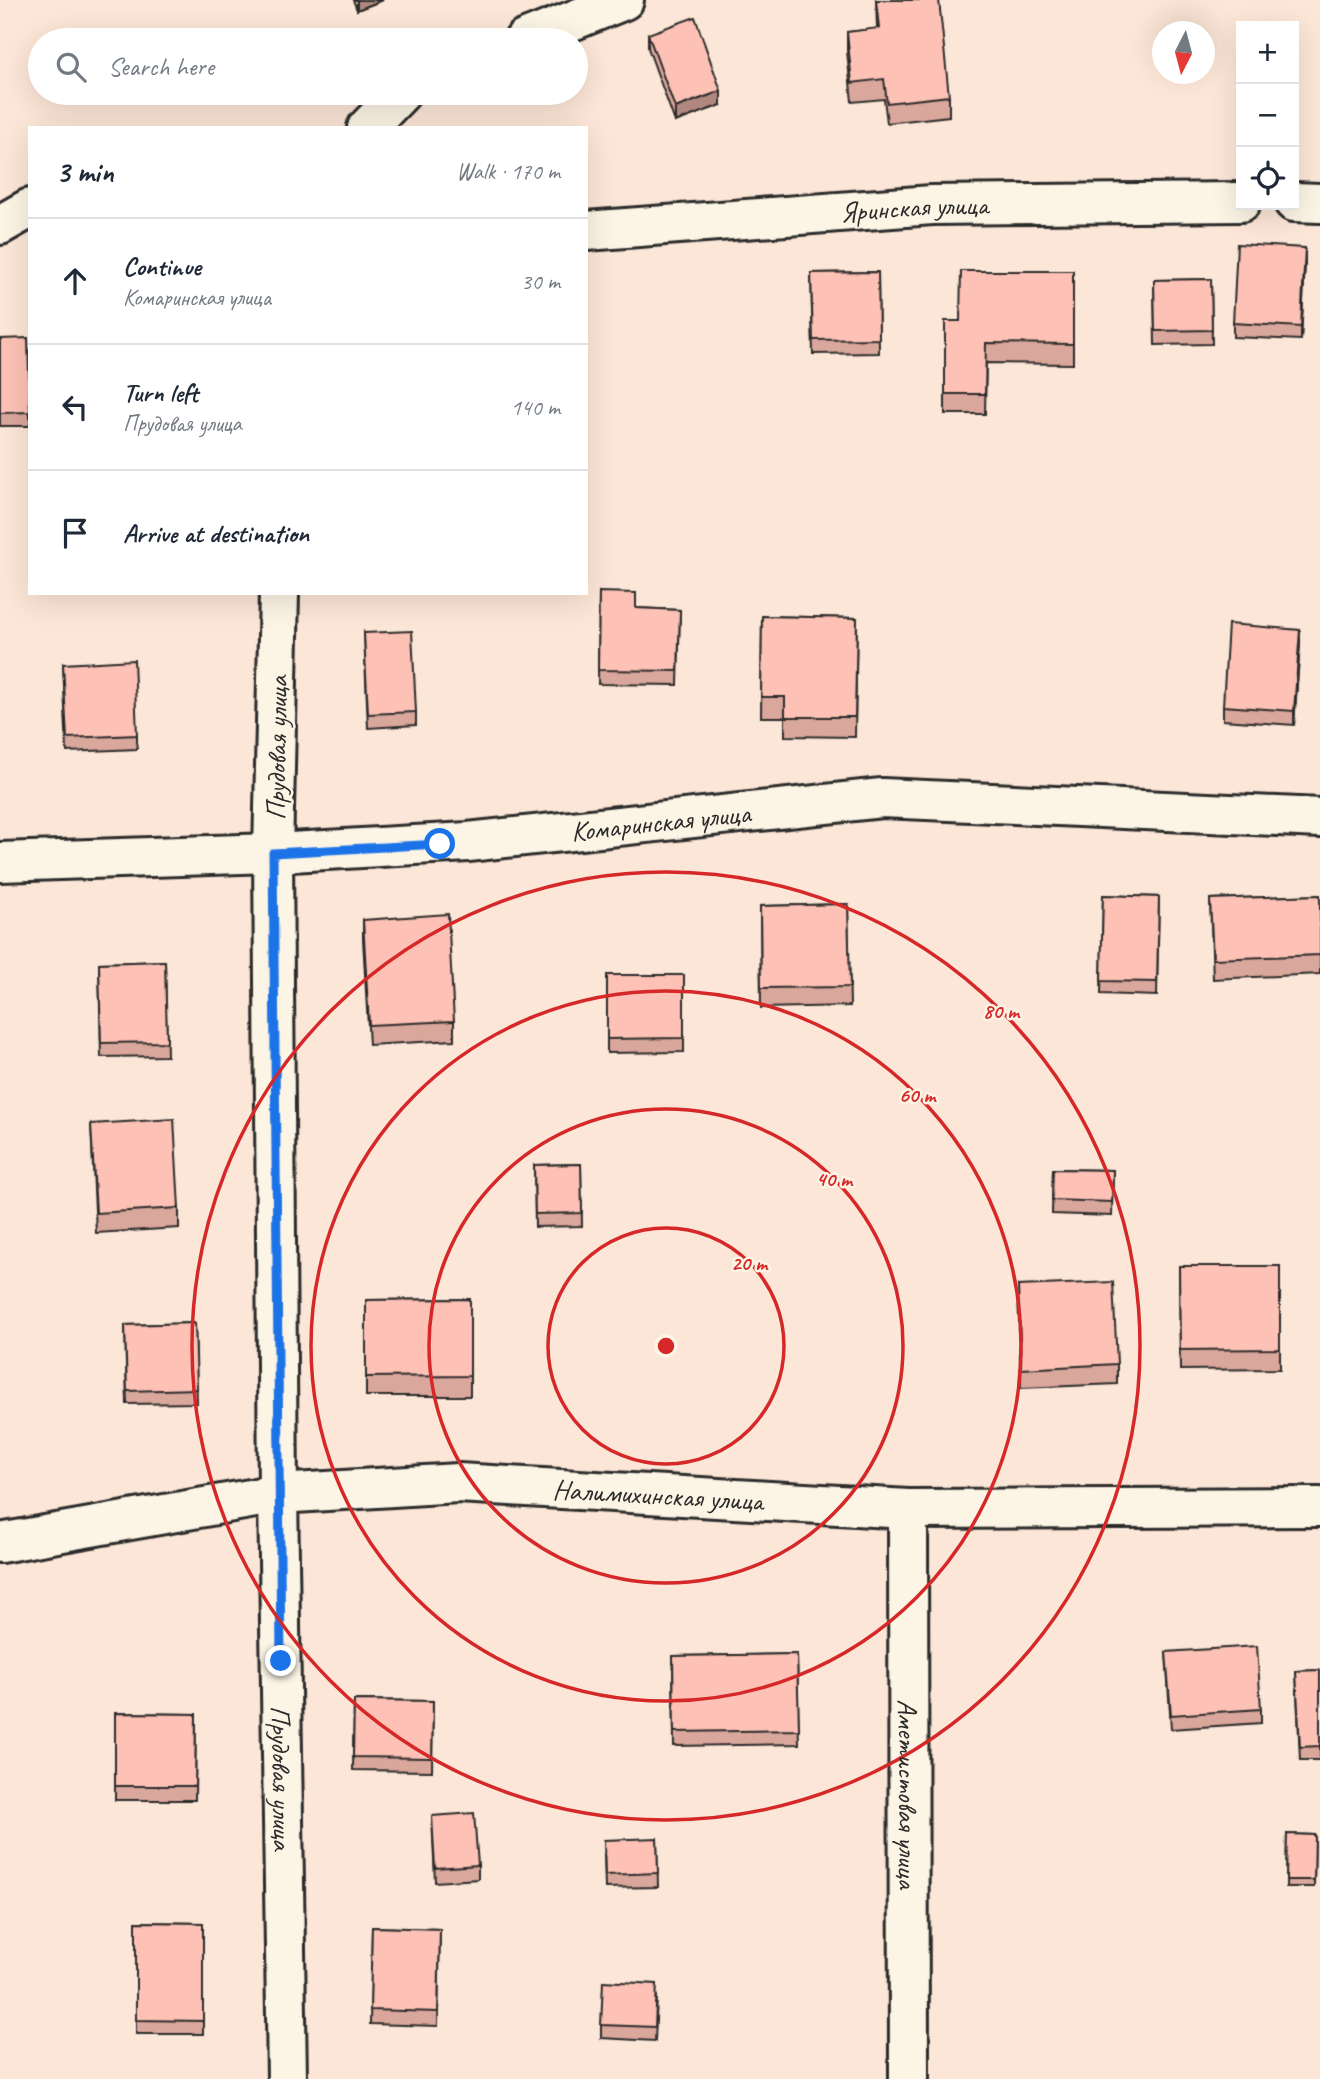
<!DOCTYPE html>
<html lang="en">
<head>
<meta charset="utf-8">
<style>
	:root { --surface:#fff; --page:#f6f6f7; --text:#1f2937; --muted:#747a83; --line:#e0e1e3 }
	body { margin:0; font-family:Caveat,sans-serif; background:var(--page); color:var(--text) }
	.controls { position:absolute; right:21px; top:21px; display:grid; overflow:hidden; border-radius:0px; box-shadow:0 7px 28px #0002 }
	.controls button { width:63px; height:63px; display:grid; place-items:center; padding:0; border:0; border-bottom:2px solid var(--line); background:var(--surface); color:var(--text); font:35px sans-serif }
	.compass { position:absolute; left:1152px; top:21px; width:63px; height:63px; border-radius:50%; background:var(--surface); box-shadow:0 7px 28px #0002; rotate:186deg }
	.stop { position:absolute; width:21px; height:21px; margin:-16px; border:5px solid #1a73e8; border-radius:50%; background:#fff }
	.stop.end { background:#1a73e8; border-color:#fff; box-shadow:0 2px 7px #0008 }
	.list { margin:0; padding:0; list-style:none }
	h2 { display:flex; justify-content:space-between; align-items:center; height:91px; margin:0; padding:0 28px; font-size:30px }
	h2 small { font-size:23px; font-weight:400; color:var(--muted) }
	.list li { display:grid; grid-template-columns:46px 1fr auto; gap:21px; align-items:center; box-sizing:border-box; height:126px; padding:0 28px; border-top:2px solid var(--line) }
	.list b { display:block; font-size:26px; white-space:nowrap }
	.list p { margin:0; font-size:23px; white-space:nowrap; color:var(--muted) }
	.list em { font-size:23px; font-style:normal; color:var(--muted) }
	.icon { flex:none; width:38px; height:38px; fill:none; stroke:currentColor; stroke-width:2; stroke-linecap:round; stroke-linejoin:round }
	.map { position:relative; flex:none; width:1320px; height:2079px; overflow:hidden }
	.search { position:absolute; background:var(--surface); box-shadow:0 7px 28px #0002; left:28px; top:28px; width:560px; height:77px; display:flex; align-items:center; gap:18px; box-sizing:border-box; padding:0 24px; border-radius:38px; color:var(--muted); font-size:26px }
	.panel { position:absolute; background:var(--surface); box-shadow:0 7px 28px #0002; left:28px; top:126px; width:560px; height:469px; border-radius:0px }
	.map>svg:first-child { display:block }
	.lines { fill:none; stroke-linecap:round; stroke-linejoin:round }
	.street-casing { stroke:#2b2b2b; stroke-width:44 }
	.street { stroke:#fcf5e5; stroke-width:38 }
	.wall { fill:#daa79c; stroke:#2b2b2b; stroke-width:2 }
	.shaded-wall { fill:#b1887f; stroke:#2b2b2b; stroke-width:2 }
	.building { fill:#fdc2b5; stroke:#2b2b2b; stroke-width:2 }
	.route { stroke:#1a73e8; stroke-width:9 }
	.ring { fill:none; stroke:#d62828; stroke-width:3.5 }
	.labels { text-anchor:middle; stroke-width:5; stroke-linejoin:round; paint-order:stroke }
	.street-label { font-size:28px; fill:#2b2b2b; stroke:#fcf5e5 }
	.centre { fill:#d62828; stroke:#fcf5e5; stroke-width:3.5 }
	.ring-label { font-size:21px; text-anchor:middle; font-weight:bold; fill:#d62828; stroke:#fcf5e5; stroke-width:5; stroke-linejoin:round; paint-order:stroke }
</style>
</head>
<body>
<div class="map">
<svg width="1320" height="2079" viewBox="0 0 1320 2079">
	<rect width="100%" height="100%" fill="#fce6d7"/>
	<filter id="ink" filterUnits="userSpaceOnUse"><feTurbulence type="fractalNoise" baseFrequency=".0143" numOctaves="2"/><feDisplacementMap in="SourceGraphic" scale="14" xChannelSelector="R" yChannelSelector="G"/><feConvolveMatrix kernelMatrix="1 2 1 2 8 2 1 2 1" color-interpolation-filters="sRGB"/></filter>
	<g filter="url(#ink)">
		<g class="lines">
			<!-- street casing -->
			<g class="street-casing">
				<g id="street">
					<polyline points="524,40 624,0"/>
					<polyline points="367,128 401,93"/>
					<polyline points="1294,202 1320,203"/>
					<polyline points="0,225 30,208"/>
					<path id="s1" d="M586,231L932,205L1241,202"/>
					<path id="s2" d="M279,593L273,853L278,1494L287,2079"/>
					<path id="s3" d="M0,862L273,853L468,842L882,798L1320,818"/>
					<path id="s4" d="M908,1509L909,2079"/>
					<path id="s5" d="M0,1543L278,1494L458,1483L908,1509L1320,1507"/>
				</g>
			</g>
			<!-- street -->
			<use href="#street" class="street"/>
		</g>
		<!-- wall -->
		<g class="wall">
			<polygon points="353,0 383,0 357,10"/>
			<polygon points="876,0 949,96 949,116 887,123 884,99 852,102 847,51 847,32 877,29"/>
			<polygon points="648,34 721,105 675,122 648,48"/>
			<polygon points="1305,261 1301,340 1233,337 1233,323"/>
			<polygon points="1073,271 1073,364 986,363 985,414 945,414 945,321 960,321"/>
			<polygon points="878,272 879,353 813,354 811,273"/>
			<polygon points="1211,279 1212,344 1155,345 1154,280"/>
			<polygon points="0,339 30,398 30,426 0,426"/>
			<polygon points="599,592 636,608 680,610 678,685 598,684"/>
			<polygon points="762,616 857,618 855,737 785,736 785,717 761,717"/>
			<polygon points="364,633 416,712 416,725 368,728"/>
			<polygon points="1300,643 1294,725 1223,720 1223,706"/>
			<polygon points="63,664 137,735 137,749 67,752"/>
			<polygon points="1103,895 1159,897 1157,996 1101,994"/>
			<polygon points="1320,895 1320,974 1213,979 1210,899"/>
			<polygon points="848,904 850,1006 761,1008 760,906"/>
			<polygon points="363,920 454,1021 454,1040 369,1045 363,939"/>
			<polygon points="165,961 167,1056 101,1057 99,963"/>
			<polygon points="607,975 684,975 684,1052 607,1053"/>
			<polygon points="91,1124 179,1208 179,1228 96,1233"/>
			<polygon points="581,1164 582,1226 535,1227 534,1165"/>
			<polygon points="1053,1169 1113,1170 1112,1216 1052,1214"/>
			<polygon points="1179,1266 1280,1266 1280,1369 1180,1370"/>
			<polygon points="1018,1286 1117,1364 1117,1384 1021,1388"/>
			<polygon points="470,1299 470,1396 366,1396 366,1300"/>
			<polygon points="195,1323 197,1403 127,1404 125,1325"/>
			<polygon points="1166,1652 1261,1709 1261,1723 1171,1729"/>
			<polygon points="797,1654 799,1744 674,1746 673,1656"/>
			<polygon points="1320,1670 1320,1760 1300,1760 1296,1671"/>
			<polygon points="354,1700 433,1701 432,1771 353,1770"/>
			<polygon points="115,1713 196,1714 195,1800 115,1800"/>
			<polygon points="432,1816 478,1865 478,1879 435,1882"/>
			<polygon points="1287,1834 1315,1835 1314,1887 1286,1887"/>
			<polygon points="657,1838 658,1887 605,1888 604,1854"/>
			<polygon points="136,1922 203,1923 203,2034 136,2034"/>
			<polygon points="372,1927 440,1929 438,2026 370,2024"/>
			<polygon points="657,1997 655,2041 601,2038 601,2025"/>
		</g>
		<!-- shaded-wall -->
		<g class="shaded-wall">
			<polygon points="357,0 383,0 357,10"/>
			<polygon points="721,91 721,105 675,122 675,108"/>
			<polygon points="1305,248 1305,261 1301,340 1301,327"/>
			<polygon points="1300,630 1300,643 1294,725 1294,711"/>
		</g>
		<!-- building -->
		<g class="building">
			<polygon points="876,0 939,0 949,96 887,103 884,79 852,83 847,32 879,28"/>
			<polygon points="695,17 721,91 675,108 648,34"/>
			<polygon points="1237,244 1305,248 1301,327 1233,323"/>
			<polygon points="961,271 1073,271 1073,344 986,343 985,394 945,394 945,321 960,321"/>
			<polygon points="878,272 879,339 813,340 811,273"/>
			<polygon points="1211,279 1212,330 1155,331 1154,280"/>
			<polygon points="28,338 30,412 0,413 0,339"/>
			<polygon points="599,592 636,593 636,608 680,610 678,671 598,670"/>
			<polygon points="762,616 857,618 855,717 785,717 785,697 761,697"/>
			<polygon points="1228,624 1300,630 1294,711 1223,706"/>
			<polygon points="412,631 416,712 368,714 364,633"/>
			<polygon points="134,660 137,735 67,738 63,664"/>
			<polygon points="1103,895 1159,897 1157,982 1101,981"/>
			<polygon points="1320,895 1320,955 1213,959 1210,899"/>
			<polygon points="848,904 850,987 761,988 760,906"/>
			<polygon points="448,914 454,1021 369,1025 363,920"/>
			<polygon points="165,961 167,1042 101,1043 99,963"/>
			<polygon points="607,975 684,975 684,1038 607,1039"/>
			<polygon points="174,1119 179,1208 96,1213 91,1124"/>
			<polygon points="581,1164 582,1213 535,1214 534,1165"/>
			<polygon points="1053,1169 1113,1170 1112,1202 1052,1200"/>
			<polygon points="1179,1266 1280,1266 1280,1349 1180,1350"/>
			<polygon points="1113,1282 1117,1364 1021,1369 1018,1286"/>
			<polygon points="470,1299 470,1376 366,1377 366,1300"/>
			<polygon points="195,1323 197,1389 127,1391 125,1325"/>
			<polygon points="1257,1646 1261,1709 1171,1715 1166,1652"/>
			<polygon points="797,1654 799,1730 674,1732 673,1656"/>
			<polygon points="1320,1670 1320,1746 1300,1747 1296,1671"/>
			<polygon points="354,1700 433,1701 432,1758 353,1757"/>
			<polygon points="115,1713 196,1714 195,1786 115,1786"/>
			<polygon points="474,1813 478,1865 435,1868 432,1816"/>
			<polygon points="1287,1834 1315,1835 1314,1880 1286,1880"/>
			<polygon points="657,1838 658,1873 605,1875 604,1840"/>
			<polygon points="136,1922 203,1923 203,2021 136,2020"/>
			<polygon points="372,1927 440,1929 438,2012 370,2010"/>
			<polygon points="603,1981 657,1984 655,2027 601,2025"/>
		</g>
	</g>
	<g class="lines" filter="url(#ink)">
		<!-- route -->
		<polyline class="route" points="281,1661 273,853 440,844"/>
	</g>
	<!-- distance rings -->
	<g class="ring">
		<circle cx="666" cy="1346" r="118"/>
		<circle cx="666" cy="1346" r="237"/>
		<circle cx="666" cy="1346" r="355"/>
		<circle cx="666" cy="1346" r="474"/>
	</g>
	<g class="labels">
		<!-- street labels -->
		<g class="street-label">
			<text dy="10" stroke="none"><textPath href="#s1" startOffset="329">Яринская улица</textPath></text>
			<text transform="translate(276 748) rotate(-89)" y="10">Прудовая улица</text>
			<text dy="10" stroke="none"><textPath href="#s3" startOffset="662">Комаринская улица</textPath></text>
			<text dy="10" stroke="none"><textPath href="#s5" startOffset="663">Налимихинская улица</textPath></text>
			<text dy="10" stroke="none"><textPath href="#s2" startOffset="1185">Прудовая улица</textPath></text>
			<text dy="10" stroke="none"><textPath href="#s4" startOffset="285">Аметистовая улица</textPath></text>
		</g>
	</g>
	<circle cx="666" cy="1346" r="10" class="centre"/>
	<g class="ring-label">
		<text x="1001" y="1018">80 m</text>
		<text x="917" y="1102">60 m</text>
		<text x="834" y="1186">40 m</text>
		<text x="749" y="1270">20 m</text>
	</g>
</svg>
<div class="controls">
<button>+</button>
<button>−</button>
<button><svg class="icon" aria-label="locate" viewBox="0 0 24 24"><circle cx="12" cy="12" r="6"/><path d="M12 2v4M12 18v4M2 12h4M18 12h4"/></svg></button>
</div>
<svg class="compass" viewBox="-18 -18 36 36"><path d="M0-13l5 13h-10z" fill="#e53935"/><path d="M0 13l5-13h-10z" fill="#747a83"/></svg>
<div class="stop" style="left:440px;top:844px"></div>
<div class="stop end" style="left:281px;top:1661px"></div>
<div class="search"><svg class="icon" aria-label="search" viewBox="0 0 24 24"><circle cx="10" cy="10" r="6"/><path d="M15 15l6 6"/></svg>Search here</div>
<section class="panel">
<h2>3 min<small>Walk · 170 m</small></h2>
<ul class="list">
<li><svg class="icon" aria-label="ahead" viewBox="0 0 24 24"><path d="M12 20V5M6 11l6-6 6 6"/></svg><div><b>Continue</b><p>Комаринская улица</p></div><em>30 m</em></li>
<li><svg class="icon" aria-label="left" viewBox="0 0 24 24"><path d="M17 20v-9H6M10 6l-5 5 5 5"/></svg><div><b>Turn left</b><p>Прудовая улица</p></div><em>140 m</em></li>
<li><svg class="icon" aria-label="arrive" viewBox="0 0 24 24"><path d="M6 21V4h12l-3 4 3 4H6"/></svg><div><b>Arrive at destination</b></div></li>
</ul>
</section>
</div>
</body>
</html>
